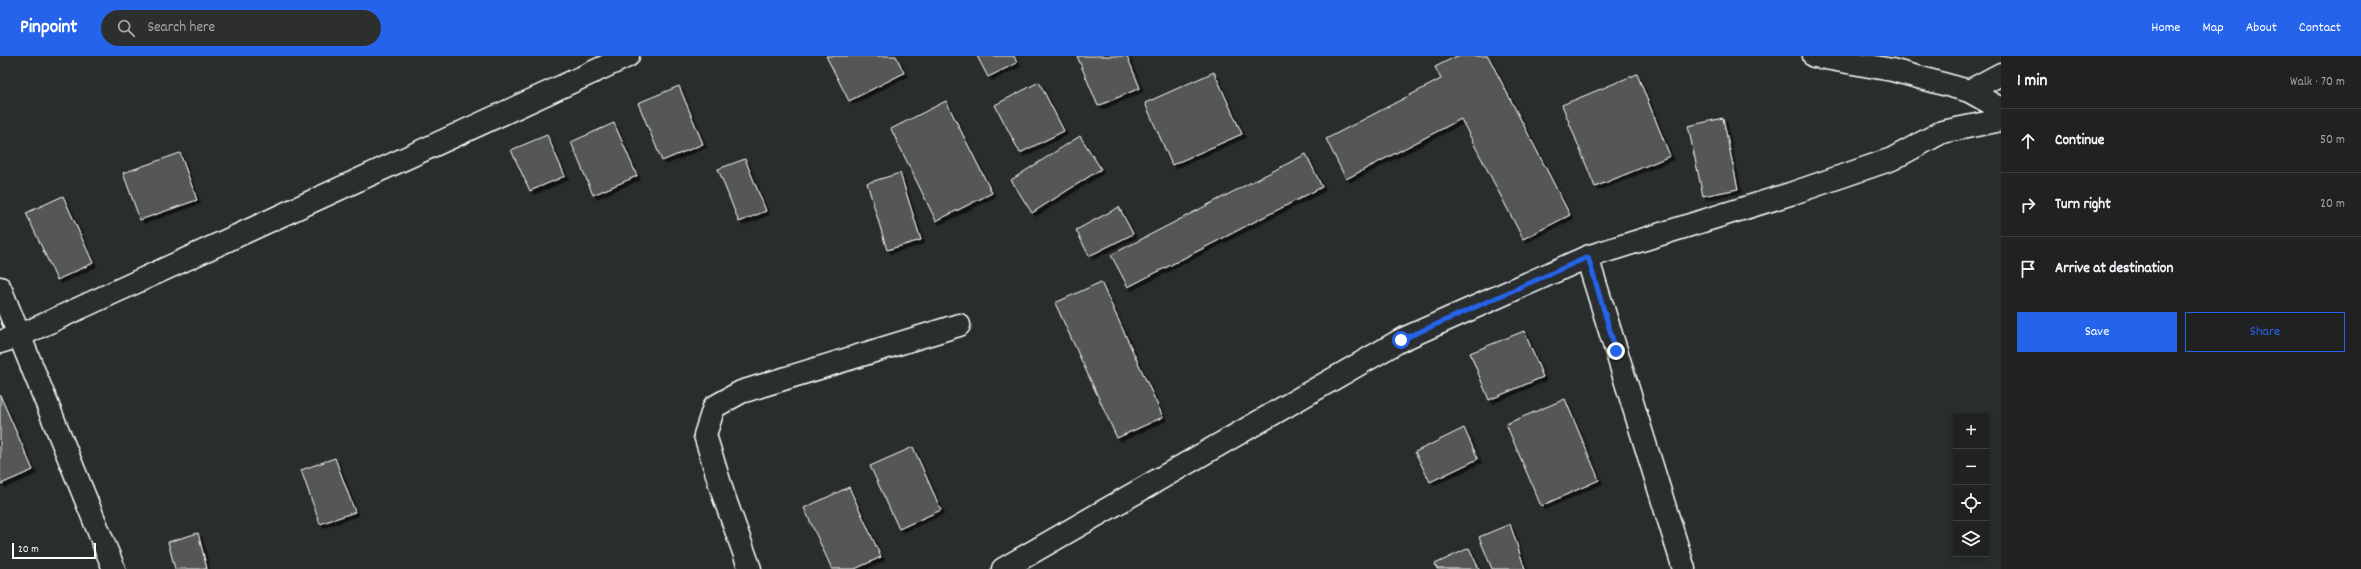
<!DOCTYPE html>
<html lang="en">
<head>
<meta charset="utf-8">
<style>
	:root { --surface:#202222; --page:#2d2f2f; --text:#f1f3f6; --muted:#a2a4a5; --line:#3d3f40; --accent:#2563eb }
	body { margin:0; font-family:Dekko,sans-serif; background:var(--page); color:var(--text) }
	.controls { position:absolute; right:12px; bottom:12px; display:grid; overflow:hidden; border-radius:0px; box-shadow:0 2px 6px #0003 }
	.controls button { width:36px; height:36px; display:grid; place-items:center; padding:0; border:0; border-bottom:1px solid var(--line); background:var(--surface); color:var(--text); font:20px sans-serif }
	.scale { position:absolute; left:12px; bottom:10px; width:84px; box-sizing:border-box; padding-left:4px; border:2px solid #fff; border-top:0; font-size:11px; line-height:14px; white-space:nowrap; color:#fff; -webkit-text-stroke:3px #2a2d2e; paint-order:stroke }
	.stop { position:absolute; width:12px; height:12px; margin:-9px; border:3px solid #2563eb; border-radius:50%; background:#fff }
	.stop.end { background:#2563eb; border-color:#fff; box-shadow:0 1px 4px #0008 }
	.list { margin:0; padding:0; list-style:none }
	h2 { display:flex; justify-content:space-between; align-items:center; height:52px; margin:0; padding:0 16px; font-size:17px }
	h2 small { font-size:13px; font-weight:400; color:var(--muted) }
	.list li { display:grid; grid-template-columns:26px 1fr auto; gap:12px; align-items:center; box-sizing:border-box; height:64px; padding:0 16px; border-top:1px solid var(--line) }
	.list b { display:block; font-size:15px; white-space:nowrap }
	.list em { font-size:13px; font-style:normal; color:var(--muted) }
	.actions { display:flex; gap:8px; padding:12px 16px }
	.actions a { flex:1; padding:9px 0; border:1px solid var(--accent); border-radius:0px; text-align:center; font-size:14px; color:var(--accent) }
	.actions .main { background:var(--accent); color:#fff }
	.icon { flex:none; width:22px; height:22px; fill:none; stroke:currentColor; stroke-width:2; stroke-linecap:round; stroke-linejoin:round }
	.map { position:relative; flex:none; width:2001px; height:513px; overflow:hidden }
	header { display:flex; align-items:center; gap:24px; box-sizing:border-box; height:56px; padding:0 20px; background:var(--accent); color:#fff }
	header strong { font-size:19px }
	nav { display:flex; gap:22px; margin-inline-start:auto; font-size:14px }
	.search { width:280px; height:36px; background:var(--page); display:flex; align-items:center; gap:10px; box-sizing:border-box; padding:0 14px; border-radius:22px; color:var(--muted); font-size:15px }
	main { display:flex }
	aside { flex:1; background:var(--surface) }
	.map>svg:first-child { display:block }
	.building { fill:#555758; stroke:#fff; filter:url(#shadow) }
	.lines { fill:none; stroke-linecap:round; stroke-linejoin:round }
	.minor-casing { stroke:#fff; stroke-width:25 }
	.minor { stroke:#2a2d2e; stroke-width:22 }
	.route { stroke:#2563eb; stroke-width:5 }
</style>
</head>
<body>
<header>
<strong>Pinpoint</strong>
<div class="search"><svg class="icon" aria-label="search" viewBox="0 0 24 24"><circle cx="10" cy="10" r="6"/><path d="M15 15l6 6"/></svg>Search here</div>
<nav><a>Home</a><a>Map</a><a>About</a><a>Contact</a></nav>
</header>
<main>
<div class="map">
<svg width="2001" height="513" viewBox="0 0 2001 513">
	<defs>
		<filter id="shadow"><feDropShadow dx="3.5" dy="3.5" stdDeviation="0" flood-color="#0009"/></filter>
	</defs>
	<rect width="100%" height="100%" fill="#2a2d2e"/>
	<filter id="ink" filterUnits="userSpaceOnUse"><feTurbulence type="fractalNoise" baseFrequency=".025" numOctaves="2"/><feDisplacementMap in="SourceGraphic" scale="8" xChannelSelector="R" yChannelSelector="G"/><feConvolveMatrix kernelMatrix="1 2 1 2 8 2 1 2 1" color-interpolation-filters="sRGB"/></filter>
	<g filter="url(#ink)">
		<!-- building -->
		<g class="building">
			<polygon points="826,0 896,0 904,17 849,45"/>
			<polygon points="977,0 1014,0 1017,7 988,21"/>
			<polygon points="1077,0 1127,0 1140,32 1098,50"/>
			<polygon points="1457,0 1488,0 1570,159 1523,183 1461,63 1346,123 1326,83 1441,23 1435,11"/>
			<polygon points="1214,16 1242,78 1172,109 1145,47"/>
			<polygon points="1637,18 1670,100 1595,131 1562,49"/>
			<polygon points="1039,26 1064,75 1020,97 995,49"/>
			<polygon points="679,30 703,88 662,105 638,47"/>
			<polygon points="946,45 992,137 936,165 891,73"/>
			<polygon points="1723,62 1738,133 1703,140 1688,70"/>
			<polygon points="614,67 637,120 593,139 571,86"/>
			<polygon points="547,79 565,120 530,135 511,94"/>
			<polygon points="1080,80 1101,113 1032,157 1011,124"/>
			<polygon points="180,97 197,144 140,164 123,117"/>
			<polygon points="1306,98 1322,131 1128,231 1111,199"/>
			<polygon points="745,103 766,155 739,166 718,113"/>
			<polygon points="900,117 921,184 887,194 867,127"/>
			<polygon points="63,140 93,207 57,224 26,157"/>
			<polygon points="1119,151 1133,178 1089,200 1076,174"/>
			<polygon points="1101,226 1163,361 1117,382 1055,247"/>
			<polygon points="1524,275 1543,321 1489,344 1470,297"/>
			<polygon points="0,339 33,414 1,428 0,425"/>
			<polygon points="1565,343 1599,424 1541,450 1506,368"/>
			<polygon points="1464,372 1478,403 1430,426 1415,396"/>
			<polygon points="913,391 941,454 899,473 870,410"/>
			<polygon points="335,402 355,456 320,468 301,414"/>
			<polygon points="849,431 881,501 855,513 832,513 804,452"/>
			<polygon points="1510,468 1525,513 1492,513 1479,481"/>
			<polygon points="198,477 207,513 175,513 168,486"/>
			<polygon points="1469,492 1479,513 1437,513 1435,508"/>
		</g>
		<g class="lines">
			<!-- minor casing -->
			<g class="minor-casing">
				<g id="minor">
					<polyline points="1814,0 1892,14 1969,35 2001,53"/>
					<polyline points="1969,35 2001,18"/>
					<polyline points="1587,201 1684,513"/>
					<polyline points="0,232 114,513"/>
					<polyline points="0,286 19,280 628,0"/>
					<polyline points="750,513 723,438 705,379 714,351 741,336 959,269"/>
					<polyline points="1003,513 1401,284 1587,201 1790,138 1892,103 1942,76 2001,64"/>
				</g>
			</g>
			<!-- minor -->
			<use href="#minor" class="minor"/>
		</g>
	</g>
	<g class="lines" filter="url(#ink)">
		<!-- route -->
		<polyline class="route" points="1401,284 1588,201 1616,295"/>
	</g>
</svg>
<div class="controls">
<button>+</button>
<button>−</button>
<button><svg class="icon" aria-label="locate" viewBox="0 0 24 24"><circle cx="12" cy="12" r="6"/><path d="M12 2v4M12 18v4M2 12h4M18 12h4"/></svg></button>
<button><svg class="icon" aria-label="layers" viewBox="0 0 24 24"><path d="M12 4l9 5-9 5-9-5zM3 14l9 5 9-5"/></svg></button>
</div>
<div class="scale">20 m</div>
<div class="stop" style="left:1401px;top:284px"></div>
<div class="stop end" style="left:1616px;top:295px"></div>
</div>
<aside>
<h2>1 min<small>Walk · 70 m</small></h2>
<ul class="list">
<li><svg class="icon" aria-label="ahead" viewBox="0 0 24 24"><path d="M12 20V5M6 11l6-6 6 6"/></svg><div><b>Continue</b></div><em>50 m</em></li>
<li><svg class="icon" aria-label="right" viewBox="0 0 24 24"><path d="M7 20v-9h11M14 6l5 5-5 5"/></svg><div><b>Turn right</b></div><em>20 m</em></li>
<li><svg class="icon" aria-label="arrive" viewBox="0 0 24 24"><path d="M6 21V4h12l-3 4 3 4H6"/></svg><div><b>Arrive at destination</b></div></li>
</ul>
<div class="actions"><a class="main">Save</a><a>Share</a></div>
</aside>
</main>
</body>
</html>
